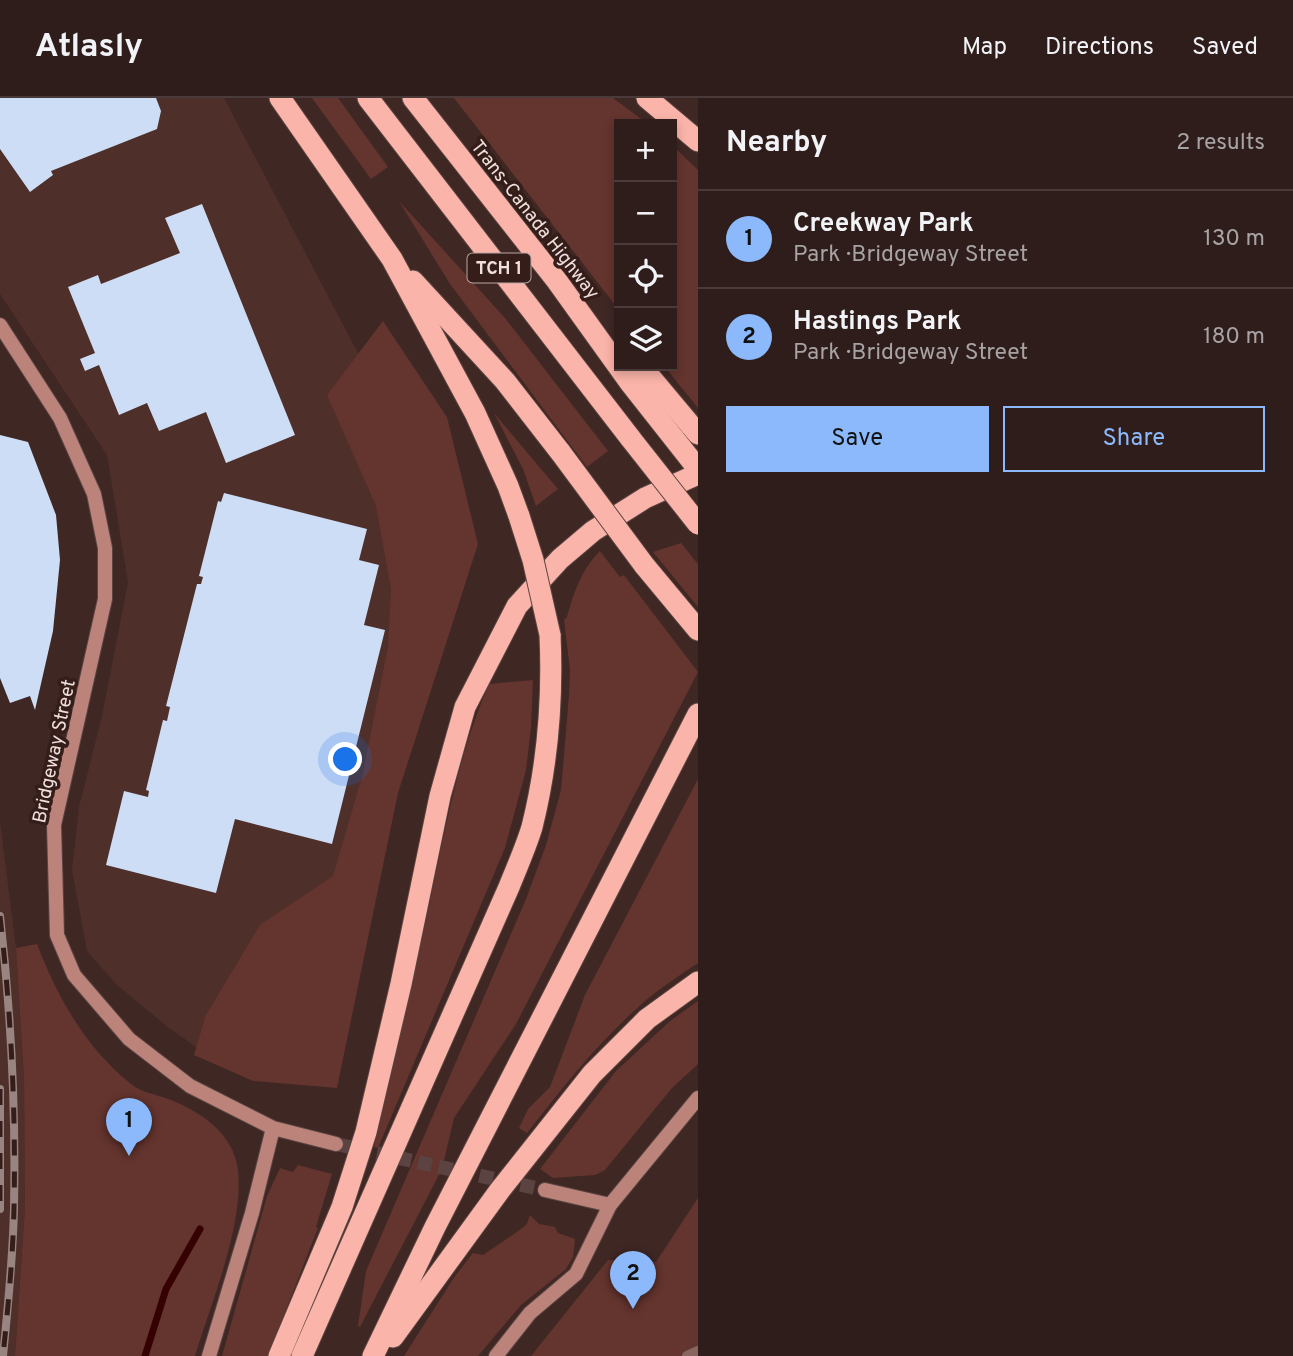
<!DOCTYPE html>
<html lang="en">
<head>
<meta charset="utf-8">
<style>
	:root { --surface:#2f1d1b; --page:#3b2a28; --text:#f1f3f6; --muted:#a7a2a3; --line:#4a3b3a; --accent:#8bb9fc }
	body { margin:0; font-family:Overpass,sans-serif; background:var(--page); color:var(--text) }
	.controls { position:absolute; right:21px; top:21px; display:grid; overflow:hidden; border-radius:0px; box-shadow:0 4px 10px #0003 }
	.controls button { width:63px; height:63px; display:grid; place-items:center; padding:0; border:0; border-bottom:2px solid var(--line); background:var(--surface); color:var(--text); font:35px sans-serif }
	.you { position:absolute; left:346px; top:662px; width:24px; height:24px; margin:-18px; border:5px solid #fff; border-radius:50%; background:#1a73e8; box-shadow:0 0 0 10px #1a73e833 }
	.badge { display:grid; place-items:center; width:46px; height:46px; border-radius:50%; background:var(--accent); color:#111; font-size:23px; font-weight:700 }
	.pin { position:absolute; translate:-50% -58px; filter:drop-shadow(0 2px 4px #0008) }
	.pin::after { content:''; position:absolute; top:37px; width:24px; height:21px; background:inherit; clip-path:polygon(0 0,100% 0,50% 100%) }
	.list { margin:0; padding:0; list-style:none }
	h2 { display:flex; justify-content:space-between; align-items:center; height:91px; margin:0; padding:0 28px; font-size:30px }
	h2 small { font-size:23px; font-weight:400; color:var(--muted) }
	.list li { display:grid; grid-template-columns:46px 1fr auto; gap:21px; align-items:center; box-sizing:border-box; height:98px; padding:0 28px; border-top:2px solid var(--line) }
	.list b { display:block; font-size:26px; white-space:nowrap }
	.list p { margin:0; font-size:23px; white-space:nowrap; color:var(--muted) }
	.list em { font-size:23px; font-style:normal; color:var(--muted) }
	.actions { display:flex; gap:14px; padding:21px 28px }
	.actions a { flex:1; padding:16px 0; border:2px solid var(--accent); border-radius:0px; text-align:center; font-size:24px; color:var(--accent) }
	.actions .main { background:var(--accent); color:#111 }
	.icon { flex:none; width:38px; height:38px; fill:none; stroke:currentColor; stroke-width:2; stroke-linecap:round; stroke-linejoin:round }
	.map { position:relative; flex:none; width:698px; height:1258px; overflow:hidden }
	header { display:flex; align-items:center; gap:42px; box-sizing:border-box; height:98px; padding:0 35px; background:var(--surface); border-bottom:2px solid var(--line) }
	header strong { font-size:33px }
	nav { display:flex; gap:38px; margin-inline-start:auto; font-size:24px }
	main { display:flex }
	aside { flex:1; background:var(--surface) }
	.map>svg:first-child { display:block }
	.built { fill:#4e2f2a }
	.green { fill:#64342e }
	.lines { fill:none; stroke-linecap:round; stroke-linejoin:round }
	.stream { stroke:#360000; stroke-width:7 }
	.building { fill:#cdddf5 }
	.secondary-tunnel { stroke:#5a4340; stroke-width:14; stroke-dasharray:14 7; stroke-linecap:butt }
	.lane-casing { stroke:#5b4542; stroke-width:11 }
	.secondary-casing { stroke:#5b4542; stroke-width:16 }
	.highway-casing { stroke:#5b4542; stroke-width:23 }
	.lane { stroke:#89655f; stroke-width:10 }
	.secondary { stroke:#bc837a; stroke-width:14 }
	.highway { stroke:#fbb4a9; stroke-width:21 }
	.rail-casing { stroke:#988481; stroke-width:8 }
	.rail { stroke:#351e1a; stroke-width:5; stroke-dasharray:16; stroke-linecap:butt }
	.highway-bridge-casing { stroke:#5b4542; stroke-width:23; stroke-linecap:butt }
	.highway-bridge { stroke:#fbb4a9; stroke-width:21 }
	.labels { text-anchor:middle; stroke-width:7; stroke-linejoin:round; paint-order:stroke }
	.shield { fill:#351e1a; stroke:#b8a6a2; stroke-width:2 }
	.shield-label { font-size:18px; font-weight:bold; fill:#f0e0dd }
	.street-label { font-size:19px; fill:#f0e0dd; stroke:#351e1a }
</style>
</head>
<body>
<header>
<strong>Atlasly</strong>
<nav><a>Map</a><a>Directions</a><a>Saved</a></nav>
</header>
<main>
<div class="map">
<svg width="698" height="1258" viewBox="0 0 698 1258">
	<rect width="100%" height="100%" fill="#3f2724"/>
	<!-- built -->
	<g class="built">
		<polygon points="0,0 224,0 442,415 318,974 213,961 169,930 116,886 87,853 72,772 79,709 102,618 128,484 107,357 0,196"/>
		<polygon points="0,723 16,850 24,981 25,1109 15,1258 0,1258"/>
	</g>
	<!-- green -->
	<g class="green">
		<polygon points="312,0 338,0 388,69 371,81"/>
		<polygon points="454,0 613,0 648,26 619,26 619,212"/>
		<polygon points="672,47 698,72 698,310 664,268 672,268"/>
		<polygon points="399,103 505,220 608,353 587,369 450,186"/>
		<polygon points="383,223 447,319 478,446 398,695 337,990 253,983 194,957 206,917 260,827 333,778 362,679 388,549 391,491 376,408 327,297"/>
		<polygon points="494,315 558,391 536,408 523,371"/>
		<polygon points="681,445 698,466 698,509 653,454"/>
		<path d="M600,453L620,479L624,477L698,574L516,926L454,1020L442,1071L360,1229L358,1228L366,1173L526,801L546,747L561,692L569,597L570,572L564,522L567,519C574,494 581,472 600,453Z"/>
		<path d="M533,582L531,630L526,672L505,750L378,1050L374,1049C393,969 412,889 429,808C445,733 458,657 489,586Z"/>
		<path d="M698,681V865C680,877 662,889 645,903C600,942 563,989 527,1035L519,1030L528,1011L550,989L585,897Z"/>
		<path d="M37,846C58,900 85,949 131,986C144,996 157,996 171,1002C200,1014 230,1033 237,1066C247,1120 211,1205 195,1258H15L25,1109L24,981L16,850Z"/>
		<polygon points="698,903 698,966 672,990 605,1072 595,1077 553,1080 540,1071 616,973 670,923"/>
		<polygon points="298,1067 332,1076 316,1129 318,1130 268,1258 222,1258 267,1098 280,1070 293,1074"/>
		<polygon points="698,1100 698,1258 531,1258 608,1162 656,1164"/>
		<polygon points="530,1117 539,1126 555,1129 558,1135 575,1141 573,1159 566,1171 521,1207 478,1258 404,1258 455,1178 473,1155 483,1157 521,1131 527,1126"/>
	</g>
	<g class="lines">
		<!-- stream -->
		<polyline class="stream" points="145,1258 166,1191 200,1131"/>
	</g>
	<!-- building -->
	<g class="building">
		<polygon points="0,0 156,0 161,13 157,31 51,73 53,77 30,94 0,51"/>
		<polygon points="202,106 295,337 226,365 206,314 159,333 147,305 119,317 99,267 85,273 80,261 95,255 68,189 98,177 101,186 180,155 165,120"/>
		<polygon points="0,337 28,344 56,417 60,462 53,533 35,612 30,598 10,605 0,580"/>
		<polygon points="224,395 367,431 359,462 379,467 364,527 385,532 332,746 235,721 216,795 106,767 124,693 148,699 149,693 146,692 163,622 167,623 170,609 166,608 197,486 201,486 203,479 199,478 218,403 221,404"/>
	</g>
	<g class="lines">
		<!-- secondary-tunnel -->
		<polyline class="secondary-tunnel" points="336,1046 545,1092"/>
		<!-- lane casing -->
		<g class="lane-casing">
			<polyline id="lane" points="687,1258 698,1253"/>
		</g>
		<!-- secondary casing -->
		<g class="secondary-casing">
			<g id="secondary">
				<polyline points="0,227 60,320 94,396 105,450 105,501 54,727 57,837 74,877 129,941 190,988 273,1030 336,1046"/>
				<polyline points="545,1092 610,1107"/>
				<polyline points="209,1258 252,1115 273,1030"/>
				<polyline points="496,1258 530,1215 576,1176 610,1107 698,1000"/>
			</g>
		</g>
		<!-- highway casing -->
		<g class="highway-casing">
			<g id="highway">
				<polyline points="280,0 392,161 475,315 508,388 519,418"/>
				<polyline points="368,0 631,341"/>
				<polyline points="413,0 557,183 631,286 698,371"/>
				<polyline points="647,0 698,43"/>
				<polyline points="413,183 505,283 561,355"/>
				<polyline points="641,268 698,336"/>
				<polyline points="644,467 698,532"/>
				<polyline points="393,1239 500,1092 592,976 647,921 698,884"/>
				<polyline points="279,1258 342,1109 366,1034 401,886 440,698 465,609 517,508 560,461 593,433 645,400 698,376"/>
				<path d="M302,1258L509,789C517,769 526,749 532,729C548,665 553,603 550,537"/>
				<polyline points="373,1258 435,1129 698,616"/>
			</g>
		</g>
		<!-- lane -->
		<use href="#lane" class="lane"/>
		<!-- secondary -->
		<use href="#secondary" class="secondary"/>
		<!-- highway -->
		<use href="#highway" class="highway"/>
		<!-- rail casing -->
		<g class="rail-casing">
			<g id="rail">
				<path d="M0,818C11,915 16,1012 14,1110C13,1159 8,1209 3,1258"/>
				<polyline points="0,991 0,1111"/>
			</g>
		</g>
		<!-- rail -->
		<use href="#rail" class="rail"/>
		<!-- highway-bridge casing -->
		<g class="highway-bridge-casing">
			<g id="highway-bridge">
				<polyline points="631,341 698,426"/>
				<polyline points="561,355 644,467"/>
				<polyline points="519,418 533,462 550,537"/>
			</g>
		</g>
		<!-- highway-bridge -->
		<use href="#highway-bridge" class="highway-bridge"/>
	</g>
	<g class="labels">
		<!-- shield labels -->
		<rect class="shield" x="467.5" y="155.5" width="63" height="29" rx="5"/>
		<g class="shield-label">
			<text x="499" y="176">TCH 1</text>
		</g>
		<!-- street labels -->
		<g class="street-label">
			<text transform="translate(536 121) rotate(52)" y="7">Trans-Canada Highway</text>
			<text transform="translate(53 653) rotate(-78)" y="7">Bridgeway Street</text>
		</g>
	</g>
</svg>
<div class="controls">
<button>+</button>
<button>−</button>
<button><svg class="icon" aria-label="locate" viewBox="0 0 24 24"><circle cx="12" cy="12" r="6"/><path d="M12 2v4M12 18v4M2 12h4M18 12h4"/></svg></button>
<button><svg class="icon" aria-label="layers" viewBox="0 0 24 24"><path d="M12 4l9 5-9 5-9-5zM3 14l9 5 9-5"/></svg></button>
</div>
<div class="you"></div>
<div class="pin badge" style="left:129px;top:1058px">1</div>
<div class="pin badge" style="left:633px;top:1211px">2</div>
</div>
<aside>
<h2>Nearby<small>2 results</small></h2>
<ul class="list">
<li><span class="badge">1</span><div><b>Creekway Park</b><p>Park · Bridgeway Street</p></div><em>130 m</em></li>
<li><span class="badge">2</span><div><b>Hastings Park</b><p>Park · Bridgeway Street</p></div><em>180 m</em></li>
</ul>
<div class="actions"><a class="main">Save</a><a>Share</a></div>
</aside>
</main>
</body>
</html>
